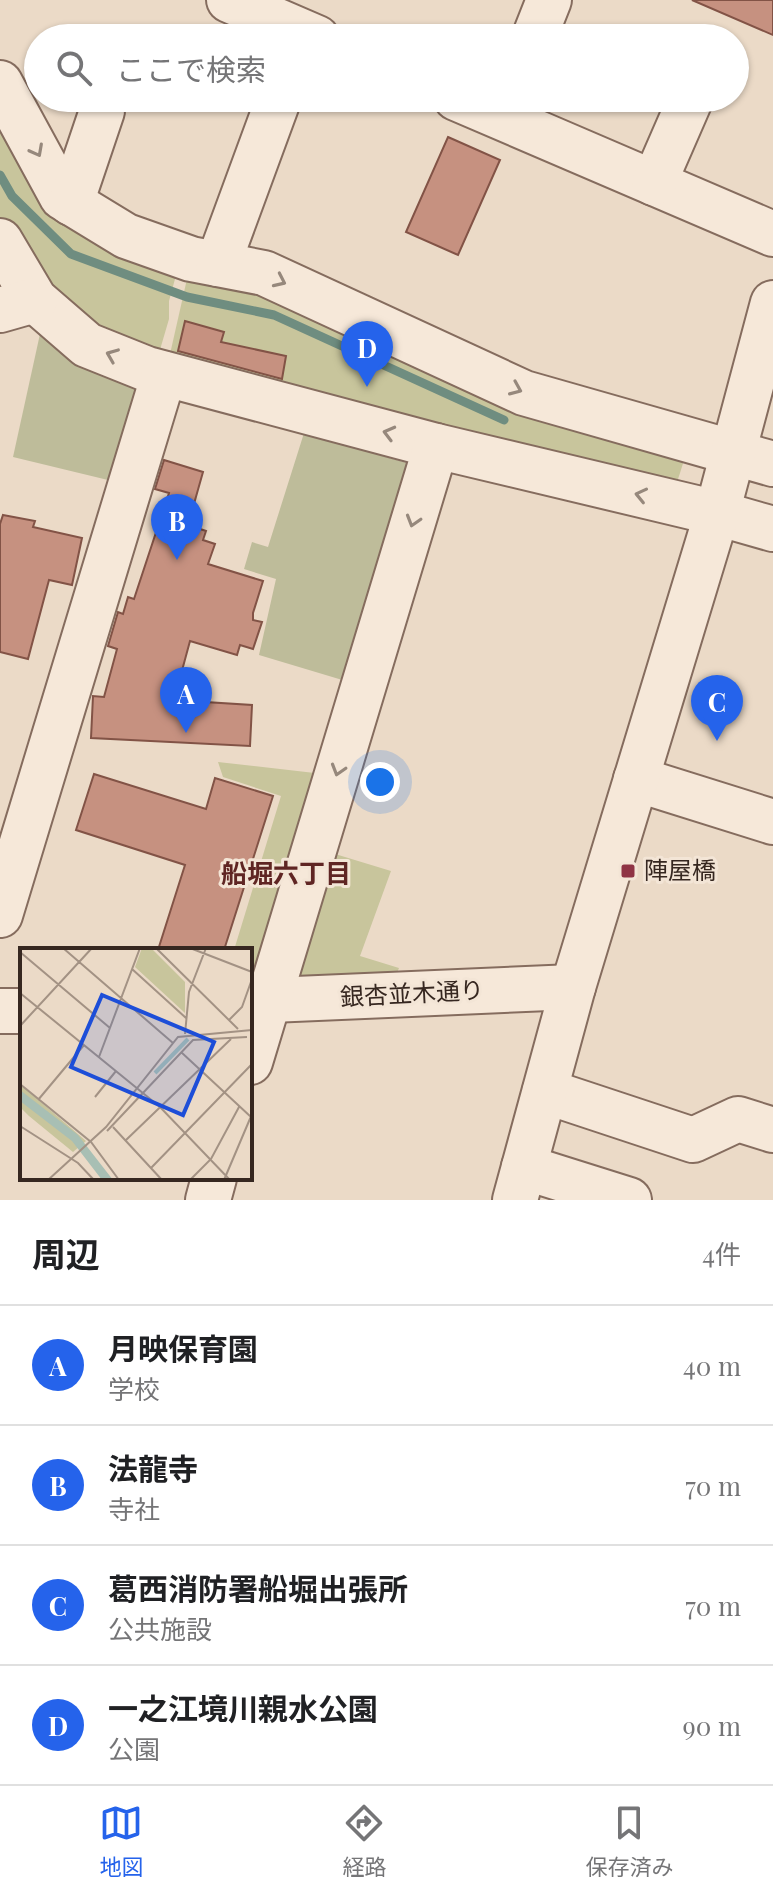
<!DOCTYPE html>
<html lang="ja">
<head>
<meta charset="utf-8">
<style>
	:root { --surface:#fff; --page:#f6f6f6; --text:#202124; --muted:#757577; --line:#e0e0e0; --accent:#2563eb }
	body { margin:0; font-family:"Playfair Display","Noto Sans JP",serif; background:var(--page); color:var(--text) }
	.you { position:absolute; left:380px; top:782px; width:28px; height:28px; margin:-20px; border:6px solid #fff; border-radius:50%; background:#1a73e8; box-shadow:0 0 0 12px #1a73e833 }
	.badge { display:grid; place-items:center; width:52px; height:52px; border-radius:50%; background:var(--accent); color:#fff; font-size:26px; font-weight:700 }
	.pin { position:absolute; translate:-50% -66px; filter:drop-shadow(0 2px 4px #0008) }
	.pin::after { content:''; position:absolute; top:42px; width:28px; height:24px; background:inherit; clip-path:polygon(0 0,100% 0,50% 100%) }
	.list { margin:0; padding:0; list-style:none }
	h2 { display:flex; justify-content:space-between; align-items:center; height:104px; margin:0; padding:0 32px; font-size:34px }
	h2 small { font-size:26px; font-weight:400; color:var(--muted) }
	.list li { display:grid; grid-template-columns:52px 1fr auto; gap:24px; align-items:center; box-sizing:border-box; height:120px; padding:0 32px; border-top:2px solid var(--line) }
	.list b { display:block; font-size:30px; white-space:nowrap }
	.list p { margin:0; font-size:26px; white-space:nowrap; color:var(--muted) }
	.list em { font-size:26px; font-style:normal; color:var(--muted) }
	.icon { flex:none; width:44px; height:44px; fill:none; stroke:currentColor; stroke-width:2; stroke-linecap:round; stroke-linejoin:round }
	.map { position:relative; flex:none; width:773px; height:1200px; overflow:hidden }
	.search { position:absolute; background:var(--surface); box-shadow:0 2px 6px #0004; left:24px; right:24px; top:24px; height:88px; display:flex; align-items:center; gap:20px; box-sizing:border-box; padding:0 28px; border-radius:44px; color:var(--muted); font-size:30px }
	.sheet { height:584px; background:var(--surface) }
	nav { display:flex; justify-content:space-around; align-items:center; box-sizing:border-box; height:112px; border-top:2px solid var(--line); background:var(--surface); font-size:22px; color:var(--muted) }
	nav a { display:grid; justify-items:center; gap:4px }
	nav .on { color:var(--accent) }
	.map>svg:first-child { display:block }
	.green { fill:#c8c59c }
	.cemetery { fill:#bebc9a }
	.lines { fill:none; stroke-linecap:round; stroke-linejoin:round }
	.stream { stroke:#6f8d80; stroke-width:9 }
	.building { fill:#c69180; stroke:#825346; stroke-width:2 }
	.minor-casing { stroke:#856c5e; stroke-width:48 }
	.minor { stroke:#f6e8d9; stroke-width:44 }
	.oneway { stroke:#96887c }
	.poi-dot { fill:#8f3344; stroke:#f3e5d6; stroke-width:3 }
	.labels { text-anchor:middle; stroke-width:6; stroke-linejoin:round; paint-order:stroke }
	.poi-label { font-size:24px; fill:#362720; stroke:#f3e5d6; text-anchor:start }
	.street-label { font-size:24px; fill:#362720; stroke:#f3e5d6 }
	.neighbourhood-label { font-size:26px; font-weight:bold; fill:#5f2523; stroke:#f3e5d6 }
	.inset-river { fill:none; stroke:#a8bfb4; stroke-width:4 }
	.inset-road { fill:none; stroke:#a39284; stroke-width:2 }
	.view { fill:#1d4ed8; fill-opacity:0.15; stroke:#1d4ed8; stroke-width:4 }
	.inset-edge { fill:none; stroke:#362720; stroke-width:4 }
</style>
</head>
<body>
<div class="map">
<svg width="773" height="1200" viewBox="0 0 773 1200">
	<rect width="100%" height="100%" fill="#ebdac7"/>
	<!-- green -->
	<g class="green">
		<polygon points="0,116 178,268 169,301 169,319 157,360 98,337 49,295 9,233 0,218"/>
		<polygon points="189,270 280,294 686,454 673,495 168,363"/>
		<polygon points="218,762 332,775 250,993 250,950 234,950 281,796 223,777"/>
		<polygon points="322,850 391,871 360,956 399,968 391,987 295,993"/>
	</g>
	<!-- cemetery -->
	<g class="cemetery">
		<polygon points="40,334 65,344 141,389 108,480 13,457"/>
		<polygon points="304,433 417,466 349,682 259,655 276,579 244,569 252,542 268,547"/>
	</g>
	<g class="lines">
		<!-- stream -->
		<polyline class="stream" points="0,175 12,196 71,254 187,297 274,315 504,420"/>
	</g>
	<!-- building -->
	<g class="building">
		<polygon points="692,0 773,0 773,35"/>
		<polygon points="448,137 500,160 458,255 406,232"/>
		<polygon points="185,321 224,332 221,342 286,356 282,379 178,351"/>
		<polygon points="164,460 203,472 188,525 206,531 203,540 215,544 208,564 263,581 253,613 253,620 262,622 253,649 240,645 237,655 190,641 174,700 252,705 250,746 91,738 93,696 104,697 117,649 108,646 118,612 123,614 128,597 134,599 169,493 155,489"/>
		<polygon points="3,515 35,521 33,527 82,538 72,585 49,580 28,659 0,652 0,524"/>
		<polygon points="94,774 206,809 215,778 273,796 224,950 158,950 185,865 76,830"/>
	</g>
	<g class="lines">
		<!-- minor casing -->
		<g class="minor-casing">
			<g id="minor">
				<polyline points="229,0 317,38"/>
				<polyline points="534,38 549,0"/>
				<polyline points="0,83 62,197 126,236 191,259 264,273 524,393 773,464"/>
				<polyline points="456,98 773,234"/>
				<polyline points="654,183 691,98"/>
				<polyline points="71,203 102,111"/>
				<polyline points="0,241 35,300 87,345 147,369 436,446 717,513 773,529"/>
				<polyline points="218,264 279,98"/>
				<polyline points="0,310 35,300"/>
				<polyline points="636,779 773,822"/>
				<polyline points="0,915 164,374"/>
				<polyline points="250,1001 573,987"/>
				<polyline points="0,1011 22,1011"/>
				<polyline points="250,1062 436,446"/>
				<polyline points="545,1091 693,1140 738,1119 773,1130"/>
				<polyline points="524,1167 629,1200"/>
				<polyline points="208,1200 214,1178"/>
				<polyline points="515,1200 573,987 717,513 773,303"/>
			</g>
		</g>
		<!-- minor -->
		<use href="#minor" class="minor"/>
	</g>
	<!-- one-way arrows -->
	<defs><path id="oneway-chevron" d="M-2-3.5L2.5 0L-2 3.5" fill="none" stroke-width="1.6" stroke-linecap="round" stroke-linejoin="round" transform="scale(2)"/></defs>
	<g class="oneway">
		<use href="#oneway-chevron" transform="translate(37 151) rotate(62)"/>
		<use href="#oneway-chevron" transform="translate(280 281) rotate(25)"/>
		<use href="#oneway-chevron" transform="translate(112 355) rotate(-158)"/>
		<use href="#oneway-chevron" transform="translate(516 389) rotate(23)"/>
		<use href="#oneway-chevron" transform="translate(389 433) rotate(-165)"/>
		<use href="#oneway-chevron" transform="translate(641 495) rotate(-167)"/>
		<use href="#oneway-chevron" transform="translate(413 521) rotate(107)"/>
		<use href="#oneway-chevron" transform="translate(338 770) rotate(107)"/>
	</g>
	<!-- markers -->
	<rect class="poi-dot" x="620" y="863" width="16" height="16" rx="4"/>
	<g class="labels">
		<!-- poi labels -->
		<g class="poi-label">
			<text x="644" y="879">陣屋橋</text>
		</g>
		<!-- street labels -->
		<g class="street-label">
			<text transform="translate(412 994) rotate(-3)" y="8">銀杏並木通り</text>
		</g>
		<!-- neighbourhood labels -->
		<g class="neighbourhood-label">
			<text x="286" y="883">船堀六丁目</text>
		</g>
	</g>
	<!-- overview -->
	<g transform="translate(20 948)">
		<rect width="232" height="232" fill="#ebdac7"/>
		<path d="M122,0H131L165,34V65L115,19ZM0,136L66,193L53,204L9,168L0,159Z" fill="#c8c59c"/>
		<path d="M0,142L58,187L93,232H82L52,193L0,153Z" fill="#a8bfb4"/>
		<path class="inset-river" d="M135,125L168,91"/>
		<path class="inset-road" d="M43,0L153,95M136,0L218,81M170,0L232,24M0,4L90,80M112,21L166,70M0,45L140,159L210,232M209,72L222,59L232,31M0,78L72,0M165,86L169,44L186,0M161,104L231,169M79,109L120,0M0,136L71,194L99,232M75,149L96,123M18,152L64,97M0,178L58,215L74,232M93,179L142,232M87,183L173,92L227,89M106,192L211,91M131,220L232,116M28,232L86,179L158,89L232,82M170,232L191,211L219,159M204,232L232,166"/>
		<path class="view" d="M82,47L194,94L163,167L51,119Z"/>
		<rect width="232" height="232" class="inset-edge"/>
	</g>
</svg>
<div class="you"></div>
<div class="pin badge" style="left:186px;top:733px">A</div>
<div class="pin badge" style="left:177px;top:560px">B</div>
<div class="pin badge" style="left:717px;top:741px">C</div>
<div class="pin badge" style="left:367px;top:387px">D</div>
<div class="search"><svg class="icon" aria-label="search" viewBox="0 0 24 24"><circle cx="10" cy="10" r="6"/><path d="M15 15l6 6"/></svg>ここで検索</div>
</div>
<section class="sheet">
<h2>周辺<small>4件</small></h2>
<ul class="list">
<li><span class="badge">A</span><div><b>月映保育園</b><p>学校</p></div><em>40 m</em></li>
<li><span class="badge">B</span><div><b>法龍寺</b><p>寺社</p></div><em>70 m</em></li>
<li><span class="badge">C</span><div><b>葛西消防署船堀出張所</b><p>公共施設</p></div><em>70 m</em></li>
<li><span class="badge">D</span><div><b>一之江境川親水公園</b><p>公園</p></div><em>90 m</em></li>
</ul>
</section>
<nav>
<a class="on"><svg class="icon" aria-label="map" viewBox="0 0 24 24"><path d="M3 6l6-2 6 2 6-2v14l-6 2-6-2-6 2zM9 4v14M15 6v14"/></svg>地図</a>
<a><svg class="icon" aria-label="directions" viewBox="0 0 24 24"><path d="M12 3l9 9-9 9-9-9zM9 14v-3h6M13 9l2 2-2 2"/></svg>経路</a>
<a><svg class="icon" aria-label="saved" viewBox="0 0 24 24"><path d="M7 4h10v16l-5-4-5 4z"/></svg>保存済み</a>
</nav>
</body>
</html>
